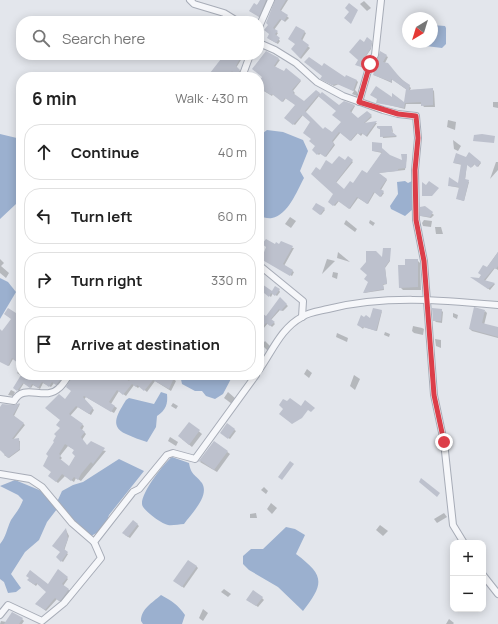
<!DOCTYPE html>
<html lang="en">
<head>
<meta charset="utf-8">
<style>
	:root { --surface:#fff; --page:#f6f6f6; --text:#222; --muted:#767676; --line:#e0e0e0 }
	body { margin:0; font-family:Manrope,sans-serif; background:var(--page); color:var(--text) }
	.controls { position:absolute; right:12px; bottom:12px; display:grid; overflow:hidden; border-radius:8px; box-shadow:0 2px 10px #0003 }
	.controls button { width:36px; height:36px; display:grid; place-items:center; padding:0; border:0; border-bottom:1px solid var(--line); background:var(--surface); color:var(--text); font:20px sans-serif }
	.compass { position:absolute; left:402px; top:12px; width:36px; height:36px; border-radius:50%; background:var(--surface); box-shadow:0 2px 10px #0003; rotate:218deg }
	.stop { position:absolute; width:12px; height:12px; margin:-9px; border:3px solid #dc3e49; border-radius:50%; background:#fff }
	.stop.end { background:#dc3e49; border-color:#fff; box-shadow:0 1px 4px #0008 }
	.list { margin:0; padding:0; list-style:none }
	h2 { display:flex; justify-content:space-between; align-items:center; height:52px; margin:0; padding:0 16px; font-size:17px }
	h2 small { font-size:13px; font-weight:400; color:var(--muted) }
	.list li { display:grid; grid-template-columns:26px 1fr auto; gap:12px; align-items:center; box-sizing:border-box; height:56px; margin:0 8px 8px; padding:0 8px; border:1px solid var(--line); border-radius:16px }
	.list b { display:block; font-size:15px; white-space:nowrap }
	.list em { font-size:13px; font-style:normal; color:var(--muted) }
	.icon { flex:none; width:22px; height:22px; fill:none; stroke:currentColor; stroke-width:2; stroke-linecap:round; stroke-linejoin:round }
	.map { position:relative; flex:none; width:498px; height:624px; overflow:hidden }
	.search { position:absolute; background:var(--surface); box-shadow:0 2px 10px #0003; left:16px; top:16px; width:248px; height:44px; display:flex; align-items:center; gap:10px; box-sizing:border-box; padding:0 14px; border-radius:16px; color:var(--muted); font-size:15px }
	.panel { position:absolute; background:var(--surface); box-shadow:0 2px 10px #0003; left:16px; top:72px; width:248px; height:308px; border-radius:16px }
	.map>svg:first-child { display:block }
	.water { fill:#9bb0cf }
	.shadow { fill:#0003; fill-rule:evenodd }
	.building { fill:#bdc1cd; fill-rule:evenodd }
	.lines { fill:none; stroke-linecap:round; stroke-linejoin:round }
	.street-casing { stroke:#a7acb7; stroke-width:8 }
	.street { stroke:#f6f7fa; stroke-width:6 }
	.route { stroke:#dc3e49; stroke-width:5 }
</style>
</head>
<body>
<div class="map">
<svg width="498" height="624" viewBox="0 0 498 624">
	<rect width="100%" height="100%" fill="#e3e6ec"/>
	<!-- water -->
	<g class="water">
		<polygon points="432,25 445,26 446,28 446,44 442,48 418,45 415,42 432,42"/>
		<path d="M267,130L283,132L303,140L308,151L300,171L304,178C297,191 288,215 272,218C268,219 263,217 259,216V136Z"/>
		<polygon points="0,134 21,139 21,205 16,204 0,219"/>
		<polygon points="405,181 408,183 412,181 413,209 405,216 391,209 390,206 398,194 397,182"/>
		<polygon points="0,278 8,282 16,292 0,319"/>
		<polygon points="180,375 233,375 223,394 215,399 206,396 202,391 195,391 182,384"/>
		<path d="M161,392L167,394C168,404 166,410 157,416L156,427L147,442C140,440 133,437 126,434C108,426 119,412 126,400L129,398L154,404Z"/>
		<path d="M172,457L189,463C191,475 195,474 202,483C210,496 191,514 184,524C179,524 172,526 168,525C162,524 142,510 142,504C141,493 164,463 172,457Z"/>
		<polygon points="119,459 144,471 109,515 104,529 91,536 72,520 57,502 62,491 73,485 83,482"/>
		<path d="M15,480L44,492L57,509L47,522L39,540L25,552L11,574L21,588L16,592L8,593L4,582L0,579V544C6,537 7,528 11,520C16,513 20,508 23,500L18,495L0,486Z"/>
		<path d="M286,527L295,529L305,535L296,554C324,575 325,583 303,611L278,587L249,570L243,564V556L251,549H263Z"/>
		<path d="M161,595C172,601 178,605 185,615L182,624H143L141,621C141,609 152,603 161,595Z"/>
	</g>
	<!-- shadow -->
	<g class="shadow">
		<polygon points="261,0 268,0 260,17 252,12"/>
		<polygon points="276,0 288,0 281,11 289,18 285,22 282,19 274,30 278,33 276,36 280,41 278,44 269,39 269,25"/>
		<polygon points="364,1 371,8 367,11 360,4"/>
		<polygon points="296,27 306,33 302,41 310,48 301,59 292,49 297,44"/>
		<polygon points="367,38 372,43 371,49 362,62 366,64 365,68 357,65"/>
		<path d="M266,52L280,60L275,67L285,72L286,70L301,81L293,91L295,93L293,95L304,103L316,91L339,107L345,102L355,106L351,113L358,119L367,112L372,117L365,123H377L367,137L363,133L361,136L358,133L351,141L341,132L333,142L335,145L326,157L321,153L319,155L313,150L317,146L312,139L311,122L303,115L295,125L285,118L296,105L286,98L283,102L273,94L272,96L259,88V83L264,77ZM319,96L337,111L342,122L332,134L323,131L305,113Z"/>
		<polygon points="236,55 244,55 236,68 241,72 239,77 232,73 229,77 218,77"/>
		<polygon points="386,56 388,57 385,63 411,88 410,90 432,89 434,91 435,107 424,107 422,104 406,104 405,109 377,102 393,99 405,103 407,90 392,79 392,83 374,75"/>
		<polygon points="322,68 346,79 347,76 357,81 358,82 355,90 357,92 357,96 352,94 354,91 339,84 334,86 323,80"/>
		<polygon points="493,102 498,102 498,108 493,107"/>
		<polygon points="448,120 456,122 455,130 447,127"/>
		<polygon points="392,127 393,132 390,131 397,137 383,138 381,130 378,128"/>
		<polygon points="453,140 461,146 458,151 454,149"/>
		<polygon points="373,143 382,144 382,150 389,156 403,162 407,155 405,170 378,173 387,180 381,190 384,193 381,197 375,192 368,204 358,198 350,209 339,201 335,206 331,203 334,194 320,171 345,161 348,158 353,162 336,183 344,190 367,174 382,153 373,151"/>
		<polygon points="469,153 481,163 478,167 475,164 472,167 467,164 465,180 469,182 464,201 458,199 460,188 450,186 459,185 462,165 454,163 457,155 466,158"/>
		<polygon points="496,162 498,162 498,170 490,179"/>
		<polygon points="424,207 434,215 431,218 421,216"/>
		<polygon points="313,209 324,209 325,210 321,215"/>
		<polygon points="290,217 296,221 291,228 285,224"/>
		<polygon points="346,220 357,229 355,232 344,224"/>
		<polygon points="370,220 375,223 373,226 369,223"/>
		<polygon points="424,220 432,221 431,227 423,226 422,223"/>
		<polygon points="435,227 441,227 443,234 436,234"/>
		<polygon points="275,246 294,248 284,266 294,272 292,276 262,259 267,247"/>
		<polygon points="390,249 390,261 385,268 387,284 383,285 384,290 364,293 369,282 368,275"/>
		<polygon points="338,252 350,262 337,258"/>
		<polygon points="498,252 498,270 495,268 485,281 495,284 490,290 474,278 479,279"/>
		<polygon points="0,259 4,263 1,266 9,273 6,278 0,273"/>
		<polygon points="327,259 335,261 322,274"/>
		<polygon points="417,260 420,263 421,290 403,290 400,287 406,266"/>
		<polygon points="333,272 338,273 337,279 332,277"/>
		<polygon points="259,287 272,293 279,290 280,292 277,296 273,293 271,297"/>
		<polygon points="280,299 288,306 283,311 280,310 271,320 275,324 272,327 268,323 263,329 260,327 259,329 259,320 266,317"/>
		<polygon points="21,308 21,365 13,359 9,366 2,362 0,331 2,332"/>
		<polygon points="441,310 443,312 442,323 436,322 434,320"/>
		<polygon points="382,311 377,331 364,327 363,329 359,325 371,320"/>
		<polygon points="485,311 487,313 484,325 498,328 498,338 472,331 470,329"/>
		<polygon points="453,313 458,315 457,319 453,317"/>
		<polygon points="413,326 422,328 424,329 423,335 414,333 412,331"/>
		<polygon points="385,332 390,334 389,337 384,335"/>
		<polygon points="337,333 348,338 347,342 336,337"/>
		<polygon points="435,339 441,340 441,348 436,346"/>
		<polygon points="265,341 271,347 268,351 262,345"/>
		<polygon points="21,368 21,375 66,375 57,385 54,383 51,387 43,383 40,389 33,385 31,388 24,383 19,391 15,389 22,376 17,373"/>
		<polygon points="307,369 312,373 309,378 304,374"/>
		<path d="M74,375H174L172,378L176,381L171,391L155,381L147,392L140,386L138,388L134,385L126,396L119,391L111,404L117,408L114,413L86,397L84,400L94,410L91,415L78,407L70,416L84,426L82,430L86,434L82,440L87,447L106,451L81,481L76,478L74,482L65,476L58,483L51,477L55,442L61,428V420L46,408L59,395L66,401L72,391ZM68,446L75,450L76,456L69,467L60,460L62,458L60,456Z"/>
		<polygon points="354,375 360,379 355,390 350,386"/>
		<polygon points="11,390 15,392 13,396 8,395"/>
		<polygon points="228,392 236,399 232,404 224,398"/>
		<polygon points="173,403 178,406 176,409 171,406"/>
		<polygon points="20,404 14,416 25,425 13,440 20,441 20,450 9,458 4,455 6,453 0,450 0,409"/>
		<polygon points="189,423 202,434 192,447 182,439"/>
		<polygon points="227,425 236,431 230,439 223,434"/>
		<polygon points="170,437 178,442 176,446 168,441"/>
		<polygon points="214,442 230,454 217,472 200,462"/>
		<polygon points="264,487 268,491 266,494 261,490"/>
		<polygon points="271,503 277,508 272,514 267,509"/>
		<polygon points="444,513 447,517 437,523 434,519"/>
		<polygon points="250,514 256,513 257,518 250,518"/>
		<polygon points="133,521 139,526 130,538 125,535"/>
		<polygon points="380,525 388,531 383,536 376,530"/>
		<polygon points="66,530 69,536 64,551 68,554 63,562 57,557 62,553"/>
		<polygon points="196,566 198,568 184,588 176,582"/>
		<polygon points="59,571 68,579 63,586 70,591 61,602 57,599 46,611 38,605 48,592 38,583 36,586 29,581 30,578 49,586"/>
		<polygon points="224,589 231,594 228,597 221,592"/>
		<polygon points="262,598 264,600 258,607 249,601"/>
		<polygon points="203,609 208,613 203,621 199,618"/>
		<polygon points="22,619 24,621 22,624 0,624 1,621 6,622"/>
		<polygon points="449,619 454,623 453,624 446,624"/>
	</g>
	<!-- building -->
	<g class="building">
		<polygon points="260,0 266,0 259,17 249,11 254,3 257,5"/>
		<polygon points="275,0 286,0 280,10 288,15 284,21 280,19 273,28 278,31 275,34 280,38 276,43 267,38 269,34 264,30 268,25 266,23"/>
		<polygon points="349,3 358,10 351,24 344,18 349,12 345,8"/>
		<polygon points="296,26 305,31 301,39 309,45 300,58 291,49 295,44 288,39"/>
		<polygon points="367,37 372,41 371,48 362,61 366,63 364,68 355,65 358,60 349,52 360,39 364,42"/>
		<polygon points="266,51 279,58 274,66 284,71 286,68 301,80 292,90 294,91 293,93 304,101 316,90 320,93 305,111 323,129 325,127 332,132 341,122 332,115 336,111 318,96 322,92 339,105 344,101 355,105 350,111 358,118 367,111 372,115 364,123 377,121 366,136 361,133 360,135 357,133 350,141 339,132 332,141 334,144 325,157 319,153 317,155 312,150 315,146 309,141 311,139 303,133 310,122 302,115 293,125 284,118 295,105 285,98 282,102 272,94 271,95 259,88 259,81 262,77 252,69"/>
		<polygon points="380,51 387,55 383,62 388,63 401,79 410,85 409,90 433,88 433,105 421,106 421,102 405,103 404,108 376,103 377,99 370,95 376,86 392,97 392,93 404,102 406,89 391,79 392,82 373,75"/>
		<polygon points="224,55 232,60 235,55 242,55 236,66 240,70 237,77 232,71 227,77 217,77 210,73"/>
		<polygon points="309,57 322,66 324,63 345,77 346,75 357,80 353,91 337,84 332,85 320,79 322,76 304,62"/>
		<polygon points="377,126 392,126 392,131 391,131 397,136 380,137 380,129 377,128"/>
		<polygon points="482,134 495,136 494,143 473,141 474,135"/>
		<polygon points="372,142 382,143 382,148 390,155 402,160 401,154 407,154 406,168 398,169 398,171 379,173 387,179 380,189 384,191 380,197 374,192 367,204 357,197 349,209 338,201 333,206 328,202 333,194 311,174 316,167 320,170 326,160 332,164 339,156 345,160 348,156 353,160 336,182 344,189 350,181 353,183 362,170 367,173 382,152 372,151"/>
		<polygon points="469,152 481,162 477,167 474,164 471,168 467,165 465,179 469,180 464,201 456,199 459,187 448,186 449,177 458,183 461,164 453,163 456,153 466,157"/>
		<polygon points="429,181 439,188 432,196 422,196 422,182 426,185"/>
		<polygon points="316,203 325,208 320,215 312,209"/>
		<polygon points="425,206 433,212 430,217 420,216 420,207"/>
		<polygon points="266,239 275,244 276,242 279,244 281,241 293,246 283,264 293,270 290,276 259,258 263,255 266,247 262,244"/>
		<polygon points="383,248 391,248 390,260 385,267 387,284 383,284 384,289 363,293 368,282 364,279 367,275 360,269 366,262 366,251 376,251 382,257"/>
		<polygon points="498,252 498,266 496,269 494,268 484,280 495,283 488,289 470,277 479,278 481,275 478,273 483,265 487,267"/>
		<polygon points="405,259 418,259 418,287 399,288 398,265 405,265"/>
		<polygon points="259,282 272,291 275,286 280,289 275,296 271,293 269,297 259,289"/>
		<polygon points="280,297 287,304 281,311 279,309 271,319 275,322 270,326 266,323 259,332 259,311 266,316"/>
		<polygon points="21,306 21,366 12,358 8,366 0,362 0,329 2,331 11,319 4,314 8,308 16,313"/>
		<polygon points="474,307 485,310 482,323 498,327 498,337 469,329"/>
		<polygon points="373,308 382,310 376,331 363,327 362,328 357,325 361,315 364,317 366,315 370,318"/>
		<polygon points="432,308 442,309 441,321 433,321"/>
		<polygon points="21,375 64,375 56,385 52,382 49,387 42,382 38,388 32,384 30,388 23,383 17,391 13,388"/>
		<path d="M73,375H120L129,381L133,375H170L174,378L169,389L153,380L144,391L137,385L136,387L132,384L123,395L117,390L109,402L115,406L111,412L84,396L83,397L93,408L89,414L76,406L69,414L83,424L80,428L85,432L81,437L87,445L91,441L105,448L93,464L91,462L81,474L78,480L74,477L71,481L62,474L56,482L48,476L51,472L43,466L48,456L46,454L54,442L53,441L56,436L54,434L60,428L56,425L60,420L45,408L59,394L65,399L71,391L66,387ZM65,444L74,450L72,453L75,456L69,466L59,458L61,456L59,454Z"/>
		<polygon points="290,398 301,406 305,400 315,408 311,412 308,410 302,418 292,424 279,414 283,409 279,405 283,399 287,401"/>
		<polygon points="20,403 13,415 24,423 12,439 19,438 20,449 8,458 0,450 0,407 2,404 14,405"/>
		<polygon points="189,422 200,430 189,445 178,436"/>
		<polygon points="227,423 235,429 228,439 220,433"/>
		<polygon points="214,441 228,451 214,470 201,461 198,462"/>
		<polygon points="290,461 294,464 282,480 278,477"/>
		<polygon points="421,478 440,493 437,497 419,482"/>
		<polygon points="133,520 138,524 128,537 122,533"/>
		<polygon points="66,528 68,539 64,549 68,552 61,562 56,557 60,552 52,546"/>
		<polygon points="188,560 197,566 182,587 173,581"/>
		<polygon points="58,569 68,577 62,584 69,589 61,600 59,601 55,598 45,610 35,604 46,592 36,583 35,585 27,580 29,578 26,576 30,570 48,584"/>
		<polygon points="253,590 263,597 256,606 246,600"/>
		<polygon points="12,612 23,618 19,624 4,624"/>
	</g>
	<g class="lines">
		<!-- street casing -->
		<g class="street-casing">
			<g id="street">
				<polyline points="190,0 194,4 224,13 237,21"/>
				<polyline points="259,27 271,0"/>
				<polyline points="259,43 275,50 296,63 317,82 343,96 383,110 398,114 416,116 418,138 415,170 416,220 424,261 434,395 444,442 453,525 464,543"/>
				<polyline points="242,77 250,55"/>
				<polyline points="359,102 370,64 375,55 381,0"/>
				<polyline points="259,249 259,253"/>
				<polyline points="259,265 303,301 302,317"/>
				<path d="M259,370C272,352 281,328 302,317C309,312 320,311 328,309C384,295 441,300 498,305"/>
				<path d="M0,399L14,401C24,382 45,402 59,388C63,385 66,379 69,375"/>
				<polyline points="0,474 30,479 42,487 72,523 94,542"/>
				<polyline points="483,575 498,594"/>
				<polyline points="0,615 8,605 42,621 64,603 101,558 94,542 133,492 139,489 167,455 173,453 195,459 256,375"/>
			</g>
		</g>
		<!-- street -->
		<use href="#street" class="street"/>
	</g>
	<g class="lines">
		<!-- route -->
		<polyline class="route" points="370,64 359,102 398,114 416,116 418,138 415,170 416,220 424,261 434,395 444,442"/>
	</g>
</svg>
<div class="controls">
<button>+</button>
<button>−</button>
</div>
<svg class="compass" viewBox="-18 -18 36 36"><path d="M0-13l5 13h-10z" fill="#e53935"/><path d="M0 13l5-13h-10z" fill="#767676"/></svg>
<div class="stop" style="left:370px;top:64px"></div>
<div class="stop end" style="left:444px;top:442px"></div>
<div class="search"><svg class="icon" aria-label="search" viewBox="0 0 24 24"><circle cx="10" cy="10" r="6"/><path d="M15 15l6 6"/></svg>Search here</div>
<section class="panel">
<h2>6 min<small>Walk · 430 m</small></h2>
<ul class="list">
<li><svg class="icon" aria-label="ahead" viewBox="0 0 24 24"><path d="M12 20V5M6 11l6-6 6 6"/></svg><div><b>Continue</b></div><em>40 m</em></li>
<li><svg class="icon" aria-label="left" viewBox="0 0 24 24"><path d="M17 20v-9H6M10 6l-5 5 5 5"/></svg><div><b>Turn left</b></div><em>60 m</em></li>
<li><svg class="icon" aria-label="right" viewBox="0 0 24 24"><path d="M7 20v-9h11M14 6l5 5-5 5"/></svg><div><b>Turn right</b></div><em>330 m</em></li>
<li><svg class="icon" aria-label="arrive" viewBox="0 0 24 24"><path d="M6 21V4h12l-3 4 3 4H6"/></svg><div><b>Arrive at destination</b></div></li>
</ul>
</section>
</div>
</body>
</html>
